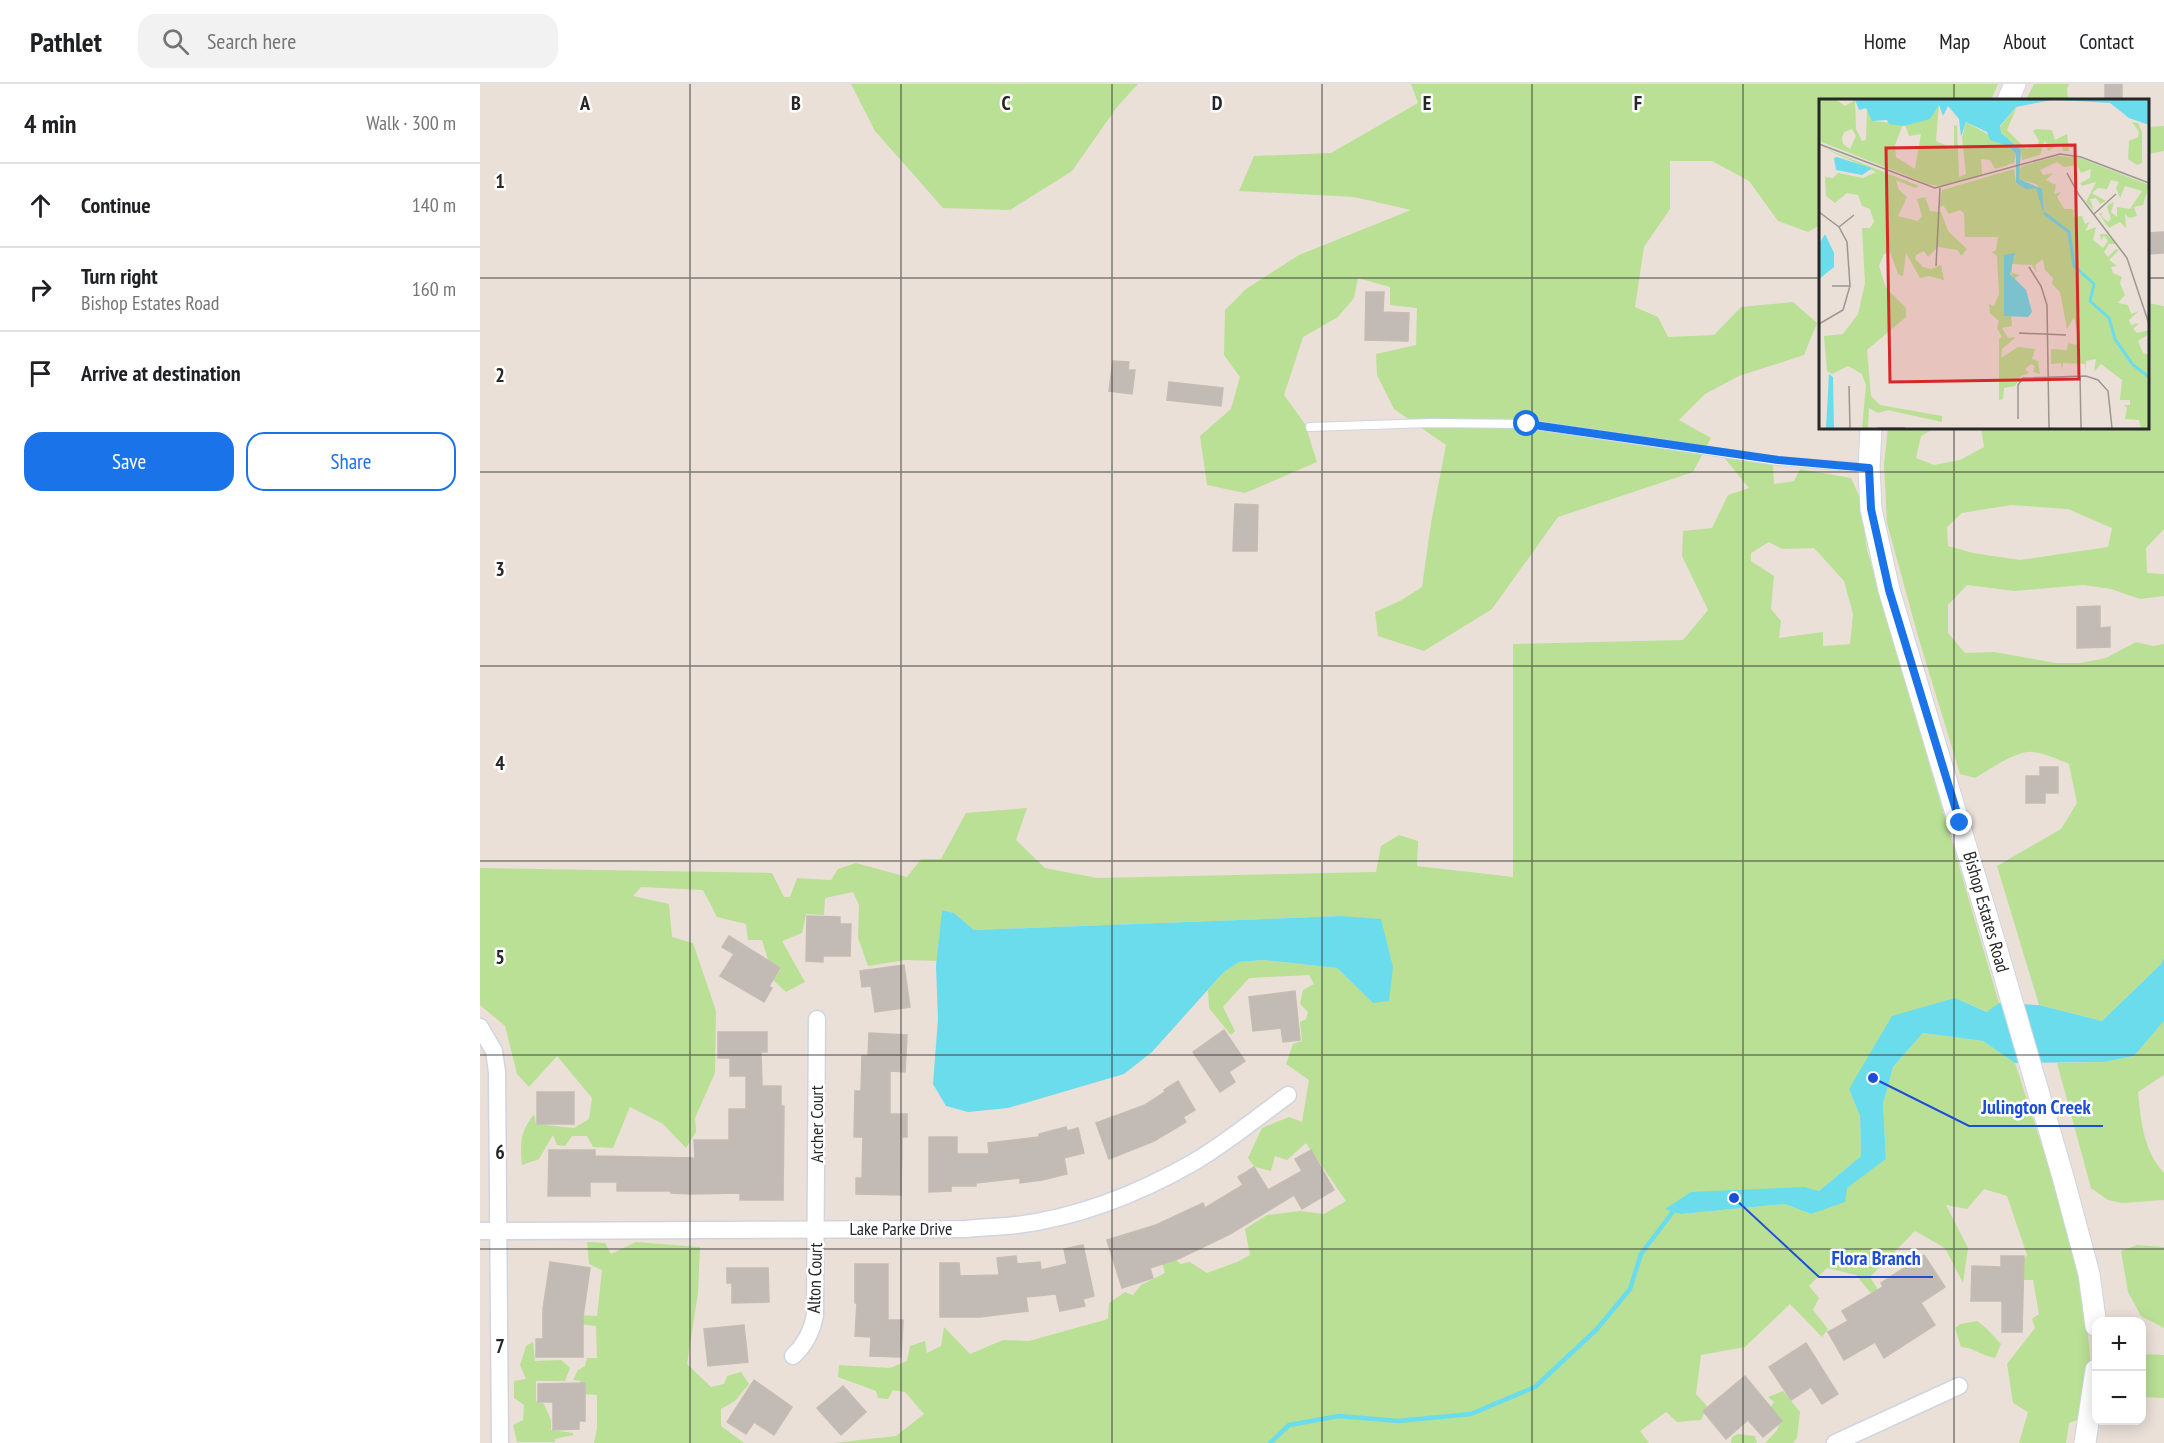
<!DOCTYPE html>
<html lang="en">
<head>
<meta charset="utf-8">
<style>
	:root { --surface:#fff; --page:#f2f2f2; --text:#202124; --muted:#757577; --line:#e0e0e0; --accent:#1a73e8 }
	body { margin:0; font-family:"PT Sans Narrow",sans-serif; background:var(--page); color:var(--text) }
	.controls { position:absolute; right:18px; bottom:18px; display:grid; overflow:hidden; border-radius:12px; box-shadow:0 3px 15px #0003 }
	.controls button { width:54px; height:54px; display:grid; place-items:center; padding:0; border:0; border-bottom:2px solid var(--line); background:var(--surface); color:var(--text); font:30px sans-serif }
	.stop { position:absolute; width:18px; height:18px; margin:-14px; border:4px solid #1a73e8; border-radius:50%; background:#fff }
	.stop.end { background:#1a73e8; border-color:#fff; box-shadow:0 2px 6px #0008 }
	.list { margin:0; padding:0; list-style:none }
	h2 { display:flex; justify-content:space-between; align-items:center; height:78px; margin:0; padding:0 24px; font-size:26px }
	h2 small { font-size:20px; font-weight:400; color:var(--muted) }
	.list li { display:grid; grid-template-columns:39px 1fr auto; gap:18px; align-items:center; box-sizing:border-box; height:84px; padding:0 24px; border-top:2px solid var(--line) }
	.list b { display:block; font-size:22px; white-space:nowrap }
	.list p { margin:0; font-size:20px; white-space:nowrap; color:var(--muted) }
	.list em { font-size:20px; font-style:normal; color:var(--muted) }
	.actions { display:flex; gap:12px; padding:18px 24px }
	.actions a { flex:1; padding:14px 0; border:2px solid var(--accent); border-radius:18px; text-align:center; font-size:21px; color:var(--accent) }
	.actions .main { background:var(--accent); color:#fff }
	.icon { flex:none; width:33px; height:33px; fill:none; stroke:currentColor; stroke-width:2; stroke-linecap:round; stroke-linejoin:round }
	.map { position:relative; flex:none; width:1684px; height:1359px; overflow:hidden }
	header { display:flex; align-items:center; gap:36px; box-sizing:border-box; height:84px; padding:0 30px; background:var(--surface); border-bottom:2px solid var(--line) }
	header strong { font-size:28px }
	nav { display:flex; gap:33px; margin-inline-start:auto; font-size:21px }
	.search { width:420px; height:54px; background:var(--page); display:flex; align-items:center; gap:15px; box-sizing:border-box; padding:0 21px; border-radius:18px; color:var(--muted); font-size:22px }
	main { display:flex }
	aside { flex:1; background:var(--surface) }
	.map>svg:first-child { display:block }
	.green { fill:#b9e095; fill-rule:evenodd }
	.water { fill:#6bdcec }
	.lines { fill:none; stroke-linecap:round; stroke-linejoin:round }
	.stream { stroke:#6bdcec; stroke-width:4.5 }
	.building { fill:#c2bab5; stroke:#c5bcb2; stroke-width:1.5 }
	.service-casing { stroke:#ced4e0; stroke-width:10 }
	.minor-casing { stroke:#ced4e0; stroke-width:19 }
	.tertiary-casing { stroke:#ced4e0; stroke-width:23 }
	.service { stroke:#fff; stroke-width:8 }
	.minor { stroke:#fff; stroke-width:16 }
	.tertiary { stroke:#fff; stroke-width:21 }
	.route { stroke:#1a73e8; stroke-width:8 }
	.grid { fill:none; stroke:#272727; stroke-width:1.5; stroke-opacity:0.55 }
	.labels { text-anchor:middle; stroke-width:5; stroke-linejoin:round; paint-order:stroke }
	.street-label { font-size:18px; fill:#272727; stroke:#fff }
	.inset-river { fill:none; stroke:#6bdcec; stroke-width:3 }
	.inset-road { fill:none; stroke:#9c9691; stroke-width:1.5 }
	.view { fill:#d62828; fill-opacity:0.15; stroke:#d62828; stroke-width:3 }
	.inset-edge { fill:none; stroke:#272727; stroke-width:3 }
	.grid-label { font-size:20px; text-anchor:middle; font-weight:bold; fill:#272727; stroke:#fff; stroke-width:5; stroke-linejoin:round; paint-order:stroke }
	.leader { fill:none; stroke:#1d4ed8; stroke-width:2 }
	.callout-dot { fill:#1d4ed8; stroke:#fff; stroke-width:2 }
	.callout-label { font-size:20px; text-anchor:middle; font-weight:bold; fill:#1d4ed8; stroke:#fff; stroke-width:5; stroke-linejoin:round; paint-order:stroke }
</style>
</head>
<body>
<header>
<strong>Pathlet</strong>
<div class="search"><svg class="icon" aria-label="search" viewBox="0 0 24 24"><circle cx="10" cy="10" r="6"/><path d="M15 15l6 6"/></svg>Search here</div>
<nav><a>Home</a><a>Map</a><a>About</a><a>Contact</a></nav>
</header>
<main>
<aside>
<h2>4 min<small>Walk · 300 m</small></h2>
<ul class="list">
<li><svg class="icon" aria-label="ahead" viewBox="0 0 24 24"><path d="M12 20V5M6 11l6-6 6 6"/></svg><div><b>Continue</b></div><em>140 m</em></li>
<li><svg class="icon" aria-label="right" viewBox="0 0 24 24"><path d="M7 20v-9h11M14 6l5 5-5 5"/></svg><div><b>Turn right</b><p>Bishop Estates Road</p></div><em>160 m</em></li>
<li><svg class="icon" aria-label="arrive" viewBox="0 0 24 24"><path d="M6 21V4h12l-3 4 3 4H6"/></svg><div><b>Arrive at destination</b></div></li>
</ul>
<div class="actions"><a class="main">Save</a><a>Share</a></div>
</aside>
<div class="map">
<svg width="1684" height="1359" viewBox="0 0 1684 1359">
	<rect width="100%" height="100%" fill="#eae0d8"/>
	<!-- green -->
	<g class="green">
		<polygon points="371,0 658,0 637,23 592,87 530,126 463,124 395,47"/>
		<polygon points="931,0 1518,0 1511,16 1340,16 1340,141 1328,148 1298,137 1269,97 1232,77 1190,77 1190,125 1164,163 1155,223 1178,233 1188,253 1234,251 1261,223 1313,218 1337,239 1324,271 1259,292 1225,310 1199,336 1231,354 1213,388 1078,433 1012,525 944,567 898,552 895,528 920,517 942,503 951,439 966,361 914,325 897,291 896,270 936,261 937,224 910,221 910,203 878,194 874,214 858,233 823,253 804,311 825,340 837,378 765,409 727,401 720,352 751,325 760,293 744,271 745,226 766,205 819,171 931,126 874,113 759,107 774,72 851,69 938,19"/>
		<polygon points="1554,0 1589,0 1587,5 1588,16 1546,16"/>
		<polygon points="1684,42 1684,67 1668,70 1668,43"/>
		<path d="M1668,219L1684,222V445L1666,464L1667,489L1684,490V512L1660,515L1631,505L1603,501L1534,507L1487,501L1468,521V549L1485,569L1514,568L1576,579H1600L1626,574L1656,558L1673,562L1684,560V874L1681,880L1622,937L1559,921L1517,782L1581,745L1597,719L1589,680C1577,675 1565,669 1552,668C1538,666 1508,686 1495,694L1480,690L1438,552L1407,439L1404,380L1408,344H1455L1441,352L1436,374L1454,381L1480,376L1504,363L1501,344H1668ZM1531,421L1588,425L1632,444L1628,463L1540,476L1493,469L1468,462L1467,443L1482,429Z"/>
		<path d="M1242,371L1293,380L1294,400L1314,397L1320,385L1371,394L1380,414L1387,466L1519,919L1508,928L1475,914L1369,1005L1380,1032L1381,1072L1339,1107L1325,1103L1201,1130L1305,1120L1331,1130L1406,1075L1403,1020L1413,983L1443,949L1503,957L1535,979L1594,1160L1607,1235L1610,1275L1600,1335L1589,1339L1586,1359H1539L1548,1328L1533,1319L1527,1280L1555,1244L1552,1235L1559,1230L1553,1196H1543L1544,1176L1547,1171L1527,1112L1504,1105L1487,1125L1466,1121L1488,1164L1483,1199L1465,1164L1435,1147L1390,1193L1402,1212L1398,1218L1376,1191L1347,1184L1329,1202L1339,1214L1333,1226L1348,1245L1342,1253L1310,1220L1265,1263L1221,1271L1216,1310L1227,1322L1221,1336L1197,1338L1186,1328L1160,1347L1169,1359H353L416,1352L444,1330L425,1308L413,1306L408,1315L398,1314L396,1307L358,1293L359,1281L410,1284L427,1277L430,1262L445,1257L447,1269L461,1262L464,1243L490,1270L523,1256L549,1257L628,1235L629,1219L645,1208L653,1211L661,1201L685,1189L681,1174H695L700,1180L710,1178L727,1189L757,1178L770,1171L765,1145L787,1131L820,1127L844,1130L866,1117L826,1059L807,1076L795,1072L791,1087L775,1083L768,1074L782,1044L809,1033L822,1038L829,996L806,980L813,960L822,957L820,938L826,935L828,928L820,920L823,906L834,900L829,891L769,894L743,923L755,947L751,951L729,924L728,906L744,888L759,878L784,876L857,884L893,919L861,832L494,846L474,829L462,826L457,877L425,876L388,882L378,854L379,821L373,808L345,814L344,831L326,830L322,849L302,857L325,898L306,908L293,896L301,885L288,876L282,856H268L266,840L237,833L223,806L161,803L153,812L189,820L192,853L213,859L236,927L235,989L215,1034L216,1048L206,1064L183,1040L150,1023L133,1064L113,1063L107,1052H92L85,1062L77,1061L73,1051L59,1075L42,1081C40,1057 40,1049 54,1030L56,1040L94,1044L109,1035L112,1014L77,972L49,1003L37,990L25,942L0,921V784L292,789L304,813H310L317,794L351,796L358,785L376,779L427,793L441,775H461L486,729L547,724L536,756L565,784L617,794L896,788L901,762L919,751L938,757L937,782L1033,793V560L1203,556L1228,526L1202,472L1203,447L1232,444L1248,411L1269,404ZM1289,458L1302,465L1334,464L1364,497L1373,530L1370,560L1343,562V548L1299,554L1301,537L1291,525L1294,492L1271,477V469Z"/>
		<path d="M1684,937V991L1658,1008C1661,1037 1663,1066 1684,1089V1116L1642,1119L1628,1116L1611,1104L1577,979L1624,978L1654,972Z"/>
		<polygon points="107,1158 125,1159 131,1170 156,1158 220,1163 218,1209 207,1280 231,1303 244,1300 247,1292 261,1288 269,1300 255,1317 241,1325 241,1342 264,1359 114,1359 117,1344 117,1311 102,1310 100,1297 93,1296 98,1286 105,1282 107,1274 117,1274 116,1242 65,1236 66,1229 117,1232 122,1186 109,1180"/>
		<polygon points="1657,1161 1684,1163 1684,1244 1661,1232 1648,1208 1641,1167"/>
		<path d="M1497,1237L1506,1244L1521,1260L1515,1274C1502,1272 1495,1264 1481,1263L1475,1244L1480,1240Z"/>
		<polygon points="53,1258 55,1277 81,1276 90,1284 85,1297 56,1297 56,1317 64,1320 71,1336 71,1346 93,1349 93,1351 75,1355 75,1358 37,1358 33,1341 43,1336 44,1321 34,1314 34,1297 46,1295 40,1281 46,1262"/>
		<polygon points="1662,1270 1684,1271 1684,1314 1662,1313"/>
		<polygon points="1303,1307 1320,1328 1317,1354 1313,1359 1285,1359 1298,1345 1299,1339 1289,1326 1294,1318 1288,1313"/>
		<polygon points="1258,1350 1275,1352 1277,1359 1251,1359 1252,1353"/>
	</g>
	<!-- water -->
	<g class="water">
		<polygon points="462,826 474,829 494,846 861,832 901,835 913,883 909,917 893,919 857,884 784,876 759,878 744,888 733,900 672,968 644,990 528,1024 488,1028 466,1022 453,1000 458,935 456,882"/>
		<polygon points="1684,874 1684,937 1654,972 1624,978 1535,979 1503,957 1443,949 1413,983 1403,1020 1406,1075 1367,1104 1365,1118 1331,1130 1305,1120 1201,1130 1185,1125 1211,1108 1325,1103 1339,1107 1381,1072 1380,1032 1369,1005 1412,932 1475,914 1507,928 1519,919 1559,921 1622,937 1681,880"/>
	</g>
	<g class="lines">
		<!-- stream -->
		<polyline class="stream" points="790,1359 809,1341 859,1332 918,1337 991,1330 1055,1303 1117,1245 1150,1205 1161,1170 1195,1125 1197,1125"/>
	</g>
	<!-- building -->
	<g class="building">
		<rect x="1625" y="0" width="17" height="16"/>
		<polygon points="1684,148 1684,169 1669,170 1668,149"/>
		<polygon points="886,208 904,208 903,228 929,229 928,257 885,256"/>
		<polygon points="633,277 649,278 648,286 655,286 652,310 629,307"/>
		<polygon points="689,298 743,304 741,322 687,316"/>
		<polygon points="755,420 778,421 777,467 753,467"/>
		<polygon points="1620,522 1620,544 1630,543 1630,563 1597,564 1597,523"/>
		<polygon points="1560,683 1578,683 1578,709 1565,709 1565,719 1546,719 1546,692 1560,692"/>
		<polygon points="327,832 360,833 360,840 371,840 370,872 343,872 343,878 326,877"/>
		<polygon points="249,852 300,884 289,902 292,904 284,918 240,892 254,870 242,863"/>
		<polygon points="424,881 430,923 395,928 391,902 382,903 380,887"/>
		<polygon points="815,907 820,956 803,958 801,944 773,947 769,913"/>
		<polygon points="744,946 765,977 749,988 755,998 740,1008 713,968"/>
		<polygon points="238,948 287,948 287,968 281,968 282,1002 301,1002 301,1022 304,1022 303,1116 260,1116 260,1109 211,1110 191,1109 191,1107 137,1107 137,1098 110,1098 110,1112 68,1112 69,1066 115,1066 115,1072 215,1074 214,1056 249,1056 249,1025 266,1025 266,992 250,992 250,974 238,974"/>
		<polygon points="389,949 427,951 425,988 410,987 410,1030 427,1030 427,1053 422,1053 421,1111 376,1110 376,1094 382,1094 383,1053 374,1053 375,1007 381,1007 382,972 388,972"/>
		<polygon points="698,997 715,1026 703,1033 706,1038 674,1057 629,1075 616,1039 665,1021 685,1008 684,1006"/>
		<rect x="57" y="1008" width="37" height="32"/>
		<polygon points="586,1043 587,1047 598,1044 604,1069 584,1074 587,1090 562,1096 540,1099 540,1094 496,1099 496,1102 471,1102 471,1107 449,1108 449,1053 477,1053 477,1070 509,1070 508,1059 559,1053 559,1050"/>
		<polygon points="831,1066 854,1106 822,1125 814,1111 750,1150 698,1175 670,1184 673,1194 642,1204 627,1156 676,1141 723,1119 725,1124 763,1101 758,1093 774,1083 788,1106 822,1087 815,1075"/>
		<polygon points="603,1161 614,1212 603,1215 605,1222 580,1227 576,1210 546,1213 548,1227 500,1233 460,1233 460,1179 479,1179 480,1192 519,1191 517,1174 536,1172 537,1180 560,1178 561,1186 587,1180 584,1165"/>
		<polygon points="1444,1171 1465,1203 1441,1219 1455,1241 1404,1274 1395,1258 1364,1276 1348,1248 1368,1237 1362,1227 1403,1203 1401,1199"/>
		<polygon points="1521,1172 1544,1172 1542,1248 1522,1248 1522,1217 1491,1217 1492,1182 1521,1183"/>
		<polygon points="70,1178 110,1184 103,1233 103,1273 56,1273 56,1255 63,1255 63,1225"/>
		<polygon points="375,1180 408,1180 408,1236 423,1236 421,1273 390,1272 391,1253 375,1252 377,1219 375,1219"/>
		<polygon points="247,1184 288,1184 289,1218 252,1219 252,1199 247,1199"/>
		<polygon points="264,1241 268,1278 228,1282 224,1245"/>
		<polygon points="1326,1259 1358,1310 1342,1320 1331,1303 1311,1316 1289,1283"/>
		<polygon points="1265,1292 1302,1337 1283,1353 1268,1336 1246,1355 1223,1327"/>
		<polygon points="274,1296 312,1323 294,1351 274,1338 266,1350 247,1338"/>
		<polygon points="105,1299 105,1337 99,1337 99,1345 73,1346 73,1318 58,1318 58,1300"/>
		<polygon points="363,1302 386,1328 361,1351 337,1324"/>
	</g>
	<g class="lines">
		<!-- service casing -->
		<g class="service-casing">
			<polyline id="service" points="830,343 951,339 1047,340 1298,377 1388,384"/>
		</g>
		<!-- minor casing -->
		<g class="minor-casing">
			<g id="minor">
				<polyline points="0,943 14,967 17,988 20,1359"/>
				<path d="M0,1147L486,1145C503,1143 520,1143 537,1141C599,1133 660,1109 714,1078C745,1060 778,1033 808,1011"/>
				<path d="M313,1272C325,1261 332,1247 335,1231L337,935"/>
				<polyline points="1355,1359 1479,1302"/>
			</g>
		</g>
		<!-- tertiary casing -->
		<g class="tertiary-casing">
			<g id="tertiary">
				<polyline points="1528,16 1535,0"/>
				<polyline points="1391,344 1389,384 1391,425 1409,506 1517,866 1583,1093 1609,1190 1616,1242"/>
				<polyline points="1605,1359 1616,1286"/>
			</g>
		</g>
		<!-- service -->
		<use href="#service" class="service"/>
		<!-- minor -->
		<use href="#minor" class="minor"/>
		<!-- tertiary -->
		<use href="#tertiary" class="tertiary"/>
	</g>
	<g class="lines">
		<!-- route -->
		<polyline class="route" points="1047,340 1298,376 1389,384 1391,425 1409,506 1480,739"/>
	</g>
	<!-- grid -->
	<path class="grid" d="M210,0V1359M421,0V1359M632,0V1359M842,0V1359M1052,0V1359M1263,0V1359M1474,0V16M0,194H1340M1668,194H1684M1474,344V1359M0,388H1684M0,582H1684M0,777H1684M0,971H1684M0,1165H1684"/>
	<g class="labels">
		<!-- street labels -->
		<g class="street-label">
			<text transform="translate(1506 828) rotate(74)" y="6">Bishop Estates Road</text>
			<text transform="translate(337 1040) rotate(-90)" y="6">Archer Court</text>
			<text x="421" y="1151">Lake Parke Drive</text>
			<text transform="translate(335 1194) rotate(-88)" y="6">Alton Court</text>
		</g>
	</g>
	<!-- overview -->
	<g transform="translate(1339 15)">
		<rect width="330" height="330" fill="#eae0d8"/>
		<path d="M0,1H17L26,7L36,1L37,30L43,42L47,41L48,11L54,22L84,25L76,46L77,58L96,70L102,35L90,37L86,26L120,5L117,42L135,50V26L138,27L140,78L147,75L143,39L147,23L189,47L197,55L195,64L176,70L171,61L162,60L163,76L121,87L109,85L0,42ZM33,30L37,37L31,50L24,45L23,39L25,33ZM198,7L188,31L207,50L218,46L220,42L214,32L217,30L233,31L236,41L248,35L250,52H244L243,44L229,52L226,41L221,56L203,61L202,51L182,34L181,28ZM313,23L319,24L323,33V64L318,66L309,60L310,42L319,38L320,33ZM0,47L100,87L96,89L77,81L80,91L88,98L79,117L99,122L103,117L98,100L106,98L111,112L122,113L129,132L148,150L142,157L139,151L119,148L109,158L105,152L97,156L96,160L104,168L112,170L122,166L125,181L110,177L101,179L87,154L84,177L79,175L71,153L65,155L60,167L67,189L87,209V218L48,251L52,297L61,306L123,317V323L69,311L59,314L50,309L49,329H43L47,286L43,275L29,267L13,275L8,272L5,237L24,235L39,215L46,184L43,129H51L55,123L51,110L43,107L39,96L28,94L16,104L7,97L6,78L14,79L19,74L44,79L57,73ZM239,57L261,59L330,86L324,106L315,108L318,117L310,119L306,115L307,129L301,123L290,129L280,115L284,113L282,117L289,123L292,120L288,108L290,105L295,103L292,113L298,118V108L311,110L323,92L306,87L301,99L297,89L300,83L292,81L288,90L279,89L273,94L287,102L281,105L277,99L271,100L275,112L267,103L277,83L263,87L261,84L271,79L272,70L262,74L258,66L245,68L238,63L221,71L224,76L234,74L227,81L237,86L235,95L242,93L238,98L245,110H254L255,118L263,117L266,125L271,123L266,132L277,128L274,141L284,149L289,142L285,137L282,141L281,135H288L297,145H290L285,153L289,158L297,150L300,151L290,161L298,167L292,168L294,174L303,178L301,184L306,196L299,204L309,206L312,215L320,212L310,221L312,226L320,224L314,230L318,234L330,231V235L319,242L324,254L330,256V329H322L320,321L306,320L308,309L305,306H311V301H301L303,281L282,265L275,273L277,260L267,262V274L266,265L244,264L243,271L242,264L232,265V250L248,251L249,244L257,246L260,241L255,218L248,230L241,193L233,185L234,179L226,171L224,160L216,166L218,174L213,166L193,165V174L201,176L195,180L191,172L192,162L197,157L185,161V217H192L193,227L183,229L189,239L197,238L183,250L182,259L199,248L216,250L213,260L219,262L221,275L214,273L216,267L212,265L206,270L210,274L202,277L196,287L185,289L184,300L180,301V240L183,238L178,229L180,222L171,214L170,205L175,207L180,195L178,157L173,153L177,151L179,138H146L145,114L141,111L130,115L124,106L120,109L123,91L195,70L197,85L217,88L222,94L225,113L221,90L217,85L199,80L200,72L203,67Z" fill="#b9e095" fill-rule="evenodd"/>
		<path d="M36,1H232L197,8L181,27L182,34L202,51L200,80L223,90L225,116L217,89L207,90L197,84V55L189,47L171,41L168,33L147,23L142,38L140,20L129,7L124,17L120,6L111,20L85,27L70,25L68,21L53,22L47,9L40,11ZM240,1H330V26L310,19L291,4ZM18,58L52,69V70L43,76L17,71L15,59ZM6,135L15,154V168L0,180V145ZM196,154L191,175L207,191L213,213L209,218L185,217V156ZM10,275L14,278L15,329H7Z" fill="#6bdcec"/>
		<path class="inset-river" d="M225,114L250,133L255,167L275,185L271,202L290,219L296,240L314,266L330,278"/>
		<path class="inset-road" d="M0,45L116,89L241,55L262,58L330,84M248,74L260,96L308,159L330,225M0,113L20,128L28,143L31,187L24,211L0,225M275,115L297,95M20,128L35,116M117,167L121,89M210,168L222,187L228,206L230,329M13,187H31M200,234L247,236M0,270V308M261,277L262,329M30,287L31,329M199,320V286L204,279L267,277L279,281L289,292L293,329M58,329H86"/>
		<path class="view" d="M256,46L260,280L71,283L67,49Z"/>
		<rect width="330" height="330" class="inset-edge"/>
	</g>
	<g class="grid-label">
		<text x="105" y="26">A</text>
		<text x="316" y="26">B</text>
		<text x="526" y="26">C</text>
		<text x="737" y="26">D</text>
		<text x="947" y="26">E</text>
		<text x="1158" y="26">F</text>
		<text x="20" y="104">1</text>
		<text x="20" y="298">2</text>
		<text x="20" y="492">3</text>
		<text x="20" y="686">4</text>
		<text x="20" y="880">5</text>
		<text x="20" y="1075">6</text>
		<text x="20" y="1269">7</text>
	</g>
	<!-- callouts -->
	<path class="leader" d="M1393 994L1489 1042H1623M1254 1114L1339 1193H1453"/>
	<g class="callout-dot">
		<circle cx="1393" cy="994" r="6"/>
		<circle cx="1254" cy="1114" r="6"/>
	</g>
	<g class="callout-label">
		<text x="1556" y="1030">Julington Creek</text>
		<text x="1396" y="1181">Flora Branch</text>
	</g>
</svg>
<div class="controls">
<button>+</button>
<button>−</button>
</div>
<div class="stop" style="left:1047px;top:340px"></div>
<div class="stop end" style="left:1480px;top:739px"></div>
</div>
</main>
</body>
</html>
